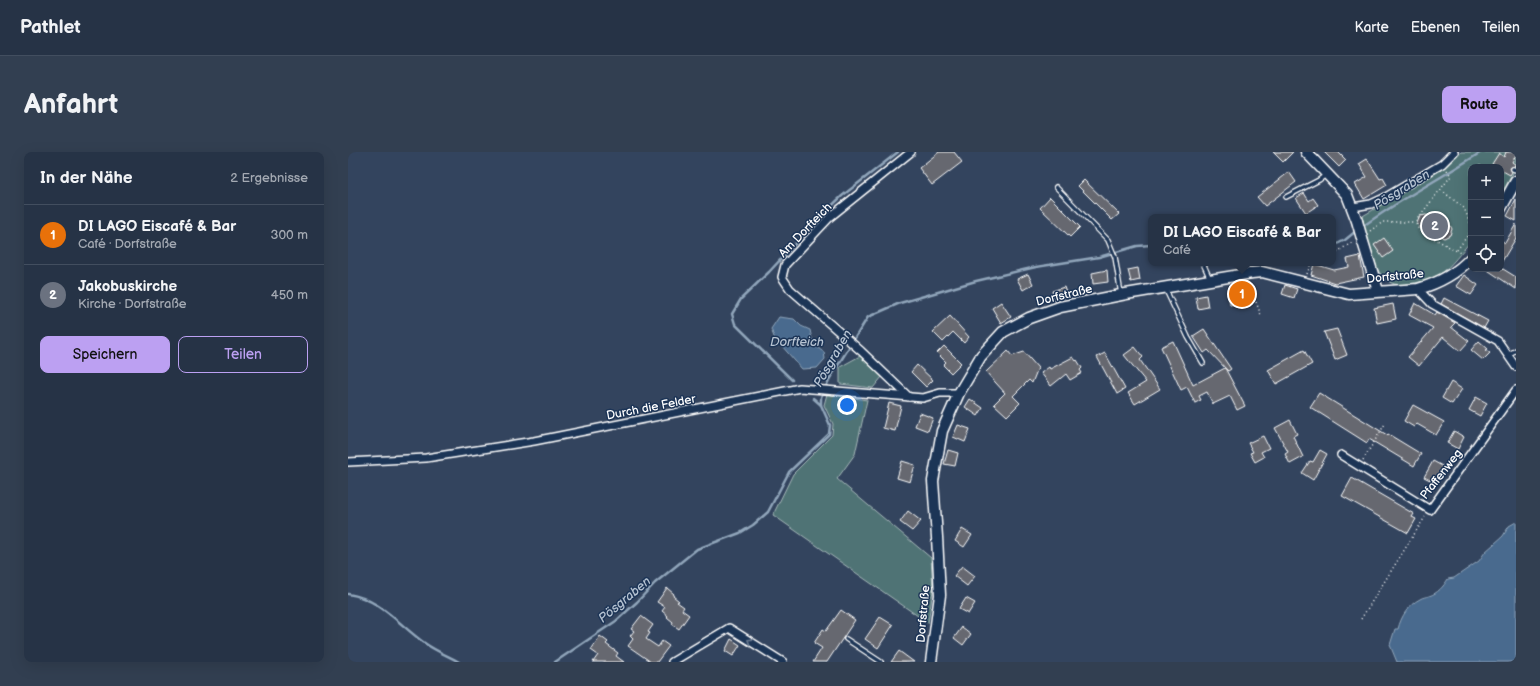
<!DOCTYPE html>
<html lang="de">
<head>
<meta charset="utf-8">
<style>
	:root { --surface:#263346; --page:#323f51; --text:#f1f3f6; --muted:#a4aab3; --line:#424e5f; --accent:#bca0f2 }
	body { margin:0; font-family:"Balsamiq Sans",sans-serif; background:var(--page); color:var(--text) }
	.controls { position:absolute; right:12px; top:12px; display:grid; overflow:hidden; border-radius:8px; box-shadow:0 4px 16px #0002 }
	.controls button { width:36px; height:36px; display:grid; place-items:center; padding:0; border:0; border-bottom:1px solid var(--line); background:var(--surface); color:var(--text); font:20px sans-serif }
	.you { position:absolute; left:499px; top:253px; width:14px; height:14px; margin:-10px; border:3px solid #fff; border-radius:50%; background:#1a73e8; box-shadow:0 0 0 6px #1a73e833 }
	.badge { display:grid; place-items:center; width:26px; height:26px; border-radius:50%; background:var(--accent); color:#fff; font-size:13px; font-weight:700 }
	.pin { position:absolute; translate:-50% -50%; border:2px solid #fff; box-shadow:0 1px 4px #0006 }
	.popup { position:absolute; left:800px; top:62px; width:188px; height:52px; box-sizing:border-box; display:grid; place-content:center; border-radius:8px; background:var(--surface); filter:drop-shadow(0 1px 3px #0005); font-size:13px; white-space:nowrap; color:var(--muted) }
	.popup b { font-size:15px; color:var(--text) }
	.popup::after { content:''; position:absolute; left:50%; top:100%; margin-left:-8px; border:8px solid transparent; border-top-color:var(--surface) }
	.list { margin:0; padding:0; list-style:none }
	h2 { display:flex; justify-content:space-between; align-items:center; height:52px; margin:0; padding:0 16px; font-size:17px }
	h2 small { font-size:13px; font-weight:400; color:var(--muted) }
	.list li { display:grid; grid-template-columns:26px 1fr auto; gap:12px; align-items:center; box-sizing:border-box; height:60px; padding:0 16px; border-top:1px solid var(--line) }
	.list b { display:block; font-size:15px; white-space:nowrap }
	.list p { margin:0; font-size:13px; white-space:nowrap; color:var(--muted) }
	.list em { font-size:13px; font-style:normal; color:var(--muted) }
	.actions { display:flex; gap:8px; padding:12px 16px }
	.actions a { flex:1; padding:9px 0; border:1px solid var(--accent); border-radius:8px; text-align:center; font-size:14px; color:var(--accent) }
	.actions .main { background:var(--accent); color:#111 }
	.icon { flex:none; width:22px; height:22px; fill:none; stroke:currentColor; stroke-width:2; stroke-linecap:round; stroke-linejoin:round }
	.map { position:relative; flex:none; width:1168px; height:510px; overflow:hidden; border-radius:8px }
	header { display:flex; align-items:center; gap:24px; box-sizing:border-box; height:56px; padding:0 20px; background:var(--surface); border-bottom:1px solid var(--line) }
	header strong { font-size:19px }
	nav { display:flex; gap:22px; margin-inline-start:auto; font-size:14px }
	.intro { display:flex; align-items:center; justify-content:space-between; box-sizing:border-box; height:96px; padding:0 24px }
	h1 { margin:0; font-size:28px }
	.button { padding:10px 18px; border-radius:8px; background:var(--accent); color:#111; font-size:14px; font-weight:700 }
	main { display:flex; gap:24px; padding:0 24px }
	aside { flex:1; background:var(--surface); border-radius:8px; box-shadow:0 4px 16px #0002 }
	.map>svg:first-child { display:block }
	.green { fill:#4f7374; stroke:#a7b9ba }
	.water { fill:#486a8e; stroke:#91a6bb }
	.lines { fill:none; stroke-linecap:round; stroke-linejoin:round }
	.stream { stroke:#91a6bb; stroke-width:2.5 }
	.building { fill:#666870; stroke:#fff }
	.lane-casing { stroke:#fff; stroke-width:6 }
	.street-casing { stroke:#fff; stroke-width:10 }
	.secondary-casing { stroke:#fff; stroke-width:13 }
	.path { stroke:#fff; stroke-width:1.5; stroke-dasharray:1 3; stroke-linecap:butt }
	.lane { stroke:#1d3557; stroke-width:3.5 }
	.street { stroke:#1d3557; stroke-width:7 }
	.secondary { stroke:#1d3557; stroke-width:10 }
	.secondary-bridge-casing { stroke:#fff; stroke-width:13; stroke-linecap:butt }
	.secondary-bridge { stroke:#1d3557; stroke-width:10 }
	.oneway { stroke:#6c7c92 }
	.labels { text-anchor:middle; stroke-width:3; stroke-linejoin:round; paint-order:stroke }
	.street-label { font-size:12px; fill:#fff; stroke:#1d3557 }
	.water-label { font-size:13px; font-style:italic; fill:#b6c3d2; stroke:#1d3557 }
</style>
</head>
<body>
<header>
<strong>Pathlet</strong>
<nav><a>Karte</a><a>Ebenen</a><a>Teilen</a></nav>
</header>
<div class="intro"><h1>Anfahrt</h1><a class="button">Route</a></div>
<main>
<aside>
<h2>In der Nähe<small>2 Ergebnisse</small></h2>
<ul class="list">
<li><span class="badge" style="background:#e8710a">1</span><div><b>DI LAGO Eiscafé &amp; Bar</b><p>Café · Dorfstraße</p></div><em>300 m</em></li>
<li><span class="badge" style="background:#6b7280">2</span><div><b>Jakobuskirche</b><p>Kirche · Dorfstraße</p></div><em>450 m</em></li>
</ul>
<div class="actions"><a class="main">Speichern</a><a>Teilen</a></div>
</aside>
<div class="map">
<svg width="1168" height="510" viewBox="0 0 1168 510">
	<rect width="100%" height="100%" fill="#33445e"/>
	<filter id="ink" filterUnits="userSpaceOnUse"><feTurbulence type="fractalNoise" baseFrequency=".025" numOctaves="2"/><feDisplacementMap in="SourceGraphic" scale="8" xChannelSelector="R" yChannelSelector="G"/><feConvolveMatrix kernelMatrix="1 2 1 2 8 2 1 2 1" color-interpolation-filters="sRGB"/></filter>
	<g filter="url(#ink)">
		<!-- green -->
		<g class="green">
			<path d="M1113,0H1168V16L1153,42V15H1123V89C1113,100 1104,114 1091,123C1085,127 1078,129 1071,130C1052,135 1039,135 1029,116L1013,65L1093,18Z"/>
			<polygon points="512,204 534,225 525,236 492,232 492,215"/>
			<polygon points="479,242 519,248 507,302 489,327 583,406 585,438 580,471 425,363 445,322 484,283 485,272 476,253"/>
		</g>
		<!-- water -->
		<g class="water">
			<path d="M431,165L446,167L453,174L462,178C464,188 466,195 476,200L477,207L469,216L454,217L426,185L423,177Z"/>
			<path d="M1168,370V510H1049L1042,493L1047,477H1050C1053,465 1060,453 1072,447C1075,445 1078,445 1081,444C1090,441 1095,435 1100,427L1106,426L1131,409L1137,400L1155,384L1161,374Z"/>
		</g>
		<g class="lines">
			<!-- stream -->
			<g class="stream">
				<path d="M1014,75C1052,47 1094,26 1133,0"/>
				<polyline points="985,94 997,88 1008,79"/>
				<polyline points="444,228 387,172 384,162 393,147 421,120 473,64 494,44 550,0"/>
				<polyline points="465,246 473,253"/>
				<path d="M0,442C33,447 52,474 78,492C88,499 100,504 111,510"/>
				<polyline points="207,510 268,469 289,450 307,431 349,397 392,381 405,373 420,360 441,320 481,282 482,273 473,253 473,245 482,226 520,165 552,151 628,129 688,115 751,105 789,94 803,93"/>
			</g>
		</g>
		<!-- building -->
		<g class="building">
			<polygon points="591,0 606,0 614,10 584,33 571,16"/>
			<polygon points="925,0 945,0 935,10"/>
			<polygon points="976,0 990,0 998,8 991,15"/>
			<polygon points="1158,0 1168,0 1168,3 1164,10 1168,13 1162,16 1164,20 1162,23 1153,18 1153,15 1149,15 1144,12 1151,1 1156,5"/>
			<polygon points="1019,7 1032,27 1035,26 1039,33 1016,47 1007,32 1019,25 1011,12"/>
			<polygon points="941,20 948,30 917,54 909,45"/>
			<polygon points="736,28 771,62 764,68 730,34"/>
			<polygon points="956,41 961,49 965,46 970,53 958,61 948,46"/>
			<polygon points="702,45 732,75 722,85 692,56"/>
			<polygon points="1168,47 1168,69 1159,64"/>
			<polygon points="1078,63 1101,71 1104,77 1102,83 1096,86 1072,76 1069,71 1072,64"/>
			<polygon points="1168,72 1168,86 1153,111 1153,88 1157,91"/>
			<polygon points="1036,86 1045,99 1035,106 1026,93"/>
			<polygon points="1012,104 1016,125 987,131 963,123 966,112 986,118 1001,115 999,107"/>
			<polygon points="790,116 792,128 783,130 780,118"/>
			<polygon points="1138,117 1155,117 1168,125 1168,137"/>
			<polygon points="759,118 760,130 745,132 744,121"/>
			<polygon points="680,122 685,132 675,138 669,127"/>
			<polygon points="1116,123 1130,133 1123,143 1108,134"/>
			<polygon points="937,133 949,137 946,146 934,142"/>
			<polygon points="716,135 719,144 707,149 704,139"/>
			<polygon points="900,138 902,149 882,153 880,142"/>
			<polygon points="858,143 860,155 850,157 848,145"/>
			<polygon points="1096,146 1140,169 1136,176 1093,152"/>
			<polygon points="653,150 663,165 653,171 644,156"/>
			<polygon points="1067,151 1087,163 1089,160 1107,171 1103,175 1121,189 1112,199 1095,185 1071,214 1060,205 1085,176 1061,163"/>
			<polygon points="1045,152 1048,167 1029,171 1026,156"/>
			<polygon points="602,164 621,185 616,191 605,180 595,190 585,180"/>
			<polygon points="856,177 883,217 880,219 860,198 856,201 845,184"/>
			<polygon points="989,177 999,203 987,208 976,180"/>
			<polygon points="825,189 845,233 877,216 897,254 889,258 882,244 865,252 859,240 851,244 853,248 847,251 839,235 833,238 813,195"/>
			<polygon points="1131,189 1140,197 1138,198 1142,201 1135,208 1123,198"/>
			<polygon points="596,194 613,211 603,221 595,213 598,210 589,201"/>
			<polygon points="787,195 795,205 792,208 812,237 787,252 780,241 798,230 776,203"/>
			<polygon points="956,198 964,212 928,232 920,218"/>
			<polygon points="660,199 664,204 676,200 690,216 684,231 681,228 665,244 672,251 659,264 646,252 657,241 638,220"/>
			<polygon points="757,201 777,237 769,242 749,205"/>
			<polygon points="725,205 728,209 729,208 734,216 732,218 734,221 722,228 718,222 703,234 693,221 701,215 702,217"/>
			<polygon points="569,213 585,228 578,235 563,220"/>
			<polygon points="1103,230 1114,237 1104,252 1094,246"/>
			<polygon points="971,241 1039,283 1040,282 1073,302 1066,314 1021,287 1019,291 962,255"/>
			<polygon points="1128,245 1139,251 1132,264 1121,258"/>
			<polygon points="622,247 635,256 630,264 617,255"/>
			<polygon points="541,251 553,254 547,279 535,276"/>
			<polygon points="1065,253 1096,270 1088,283 1069,272 1066,275 1056,269"/>
			<polygon points="572,261 585,266 580,279 567,274"/>
			<polygon points="942,268 949,282 945,284 955,305 942,312 937,302 940,300 927,276"/>
			<polygon points="610,273 622,277 617,290 605,285"/>
			<polygon points="1106,279 1116,285 1110,297 1099,291"/>
			<polygon points="915,284 921,296 913,300 916,305 907,310 902,301 905,300 900,291"/>
			<polygon points="600,298 610,301 607,314 596,312"/>
			<polygon points="972,298 979,302 965,328 954,321 962,309 965,310"/>
			<polygon points="554,309 567,313 562,330 549,326"/>
			<polygon points="1085,309 1096,315 1086,330 1076,325"/>
			<polygon points="1004,326 1066,362 1064,365 1068,367 1060,381 994,344"/>
			<polygon points="560,359 573,369 564,379 552,370"/>
			<polygon points="614,377 624,383 616,395 607,389"/>
			<polygon points="614,414 627,424 619,434 606,424"/>
			<polygon points="319,436 326,442 325,444 331,449 329,450 336,455 334,458 341,463 331,477 324,472 325,470 319,465 320,464 314,459 317,455 309,450"/>
			<polygon points="618,446 627,451 620,462 611,457"/>
			<polygon points="493,458 507,468 479,510 465,510 474,496 466,491 475,477 478,479"/>
			<polygon points="293,464 305,473 300,480 302,481 298,487 310,495 314,489 321,494 309,510 303,510 280,494 285,487 282,484 286,479 283,477"/>
			<polygon points="532,465 545,473 530,496 517,487"/>
			<polygon points="614,475 623,482 615,493 606,486"/>
			<polygon points="252,484 260,490 258,492 270,501 268,504 276,510 245,510 250,503 243,498"/>
			<polygon points="383,487 392,493 385,504 377,499"/>
			<polygon points="551,499 566,510 543,510"/>
		</g>
		<g class="lines">
			<!-- lane casing -->
			<g class="lane-casing">
				<g id="lane">
					<polyline points="1165,17 1168,18"/>
					<polyline points="708,35 760,88 767,105 773,142"/>
					<polyline points="938,45 971,28 979,22"/>
					<polyline points="855,111 862,127"/>
					<polyline points="817,136 840,185 855,211"/>
					<polyline points="1160,203 1168,198"/>
					<polyline points="498,487 533,510"/>
				</g>
			</g>
			<!-- street casing -->
			<g class="street-casing">
				<g id="street">
					<polyline points="1005,55 1023,52 1036,46 1094,12 1106,0"/>
					<polyline points="1070,137 1084,152 1150,189 1168,215"/>
					<polyline points="561,245 513,199 442,137 434,125 437,113 482,65 563,0"/>
					<polyline points="993,303 1082,358 1168,238"/>
					<polyline points="0,310 78,306 186,289 452,236 575,246 592,241 611,241"/>
					<polyline points="324,510 381,476 435,510"/>
				</g>
			</g>
			<!-- secondary casing -->
			<g class="secondary-casing">
				<g id="secondary">
					<polyline points="958,0 999,43 1009,69"/>
					<polyline points="1153,56 1168,29"/>
					<polyline points="1015,90 1030,139"/>
					<path d="M583,510L592,443L589,385L585,329L594,279L611,241L633,204L655,180L681,166L712,155L778,142L904,121L914,120L1001,142L1070,137C1091,131 1108,122 1123,106"/>
				</g>
			</g>
			<!-- path -->
			<g class="path">
				<polyline points="1132,13 1132,15"/>
				<polyline points="1099,18 1103,24 1067,70 1071,78 1114,102"/>
				<polyline points="1093,38 1116,56 1123,73"/>
				<polyline points="1022,79 1035,70 1067,70"/>
				<polyline points="1109,98 1123,79"/>
				<polyline points="985,101 992,98 1005,90"/>
				<polyline points="959,122 963,111"/>
				<polyline points="908,150 913,163"/>
				<polyline points="1015,308 1037,272"/>
				<polyline points="1013,467 1077,365"/>
			</g>
			<!-- lane -->
			<use href="#lane" class="lane"/>
			<!-- street -->
			<use href="#street" class="street"/>
			<!-- secondary -->
			<use href="#secondary" class="secondary"/>
			<!-- secondary-bridge casing -->
			<g class="secondary-bridge-casing">
				<polyline id="secondary-bridge" points="1009,69 1015,90"/>
			</g>
			<!-- secondary-bridge -->
			<use href="#secondary-bridge" class="secondary-bridge"/>
		</g>
		<!-- one-way arrows -->
		<defs><path id="oneway-chevron" d="M-2-3.5L2.5 0L-2 3.5" fill="none" stroke-width="1.6" stroke-linecap="round" stroke-linejoin="round"/></defs>
		<use class="oneway" href="#oneway-chevron" transform="translate(402 489) rotate(-148)"/>
	</g>
	<g class="labels">
		<!-- street labels -->
		<g class="street-label">
			<text transform="translate(457 78) rotate(-46)" y="4">Am Dorfteich</text>
			<text transform="translate(1047 124) rotate(-6)" y="4">Dorfstraße</text>
			<text transform="translate(716 143) rotate(-14)" y="4">Dorfstraße</text>
			<text transform="translate(303 255) rotate(-11)" y="4">Durch die Felder</text>
			<text transform="translate(1093 322) rotate(-52)" y="4">Pfaffenweg</text>
			<text transform="translate(575 462) rotate(-85)" y="4">Dorfstraße</text>
		</g>
		<!-- water labels -->
		<g class="water-label">
			<text transform="translate(1053 37) rotate(-32)" y="5">Pösgraben</text>
			<text x="449" y="194">Dorfteich</text>
			<text transform="translate(484 206) rotate(-60)" y="5">Pösgraben</text>
			<text transform="translate(276 447) rotate(-40)" y="5">Pösgraben</text>
		</g>
	</g>
</svg>
<div class="controls">
<button>+</button>
<button>−</button>
<button><svg class="icon" aria-label="locate" viewBox="0 0 24 24"><circle cx="12" cy="12" r="6"/><path d="M12 2v4M12 18v4M2 12h4M18 12h4"/></svg></button>
</div>
<div class="you"></div>
<div class="pin badge" style="left:894px;top:142px;background:#e8710a">1</div>
<div class="popup"><b>DI LAGO Eiscafé &amp; Bar</b>Café</div>
<div class="pin badge" style="left:1087px;top:74px;background:#6b7280">2</div>
</div>
</main>
</body>
</html>
